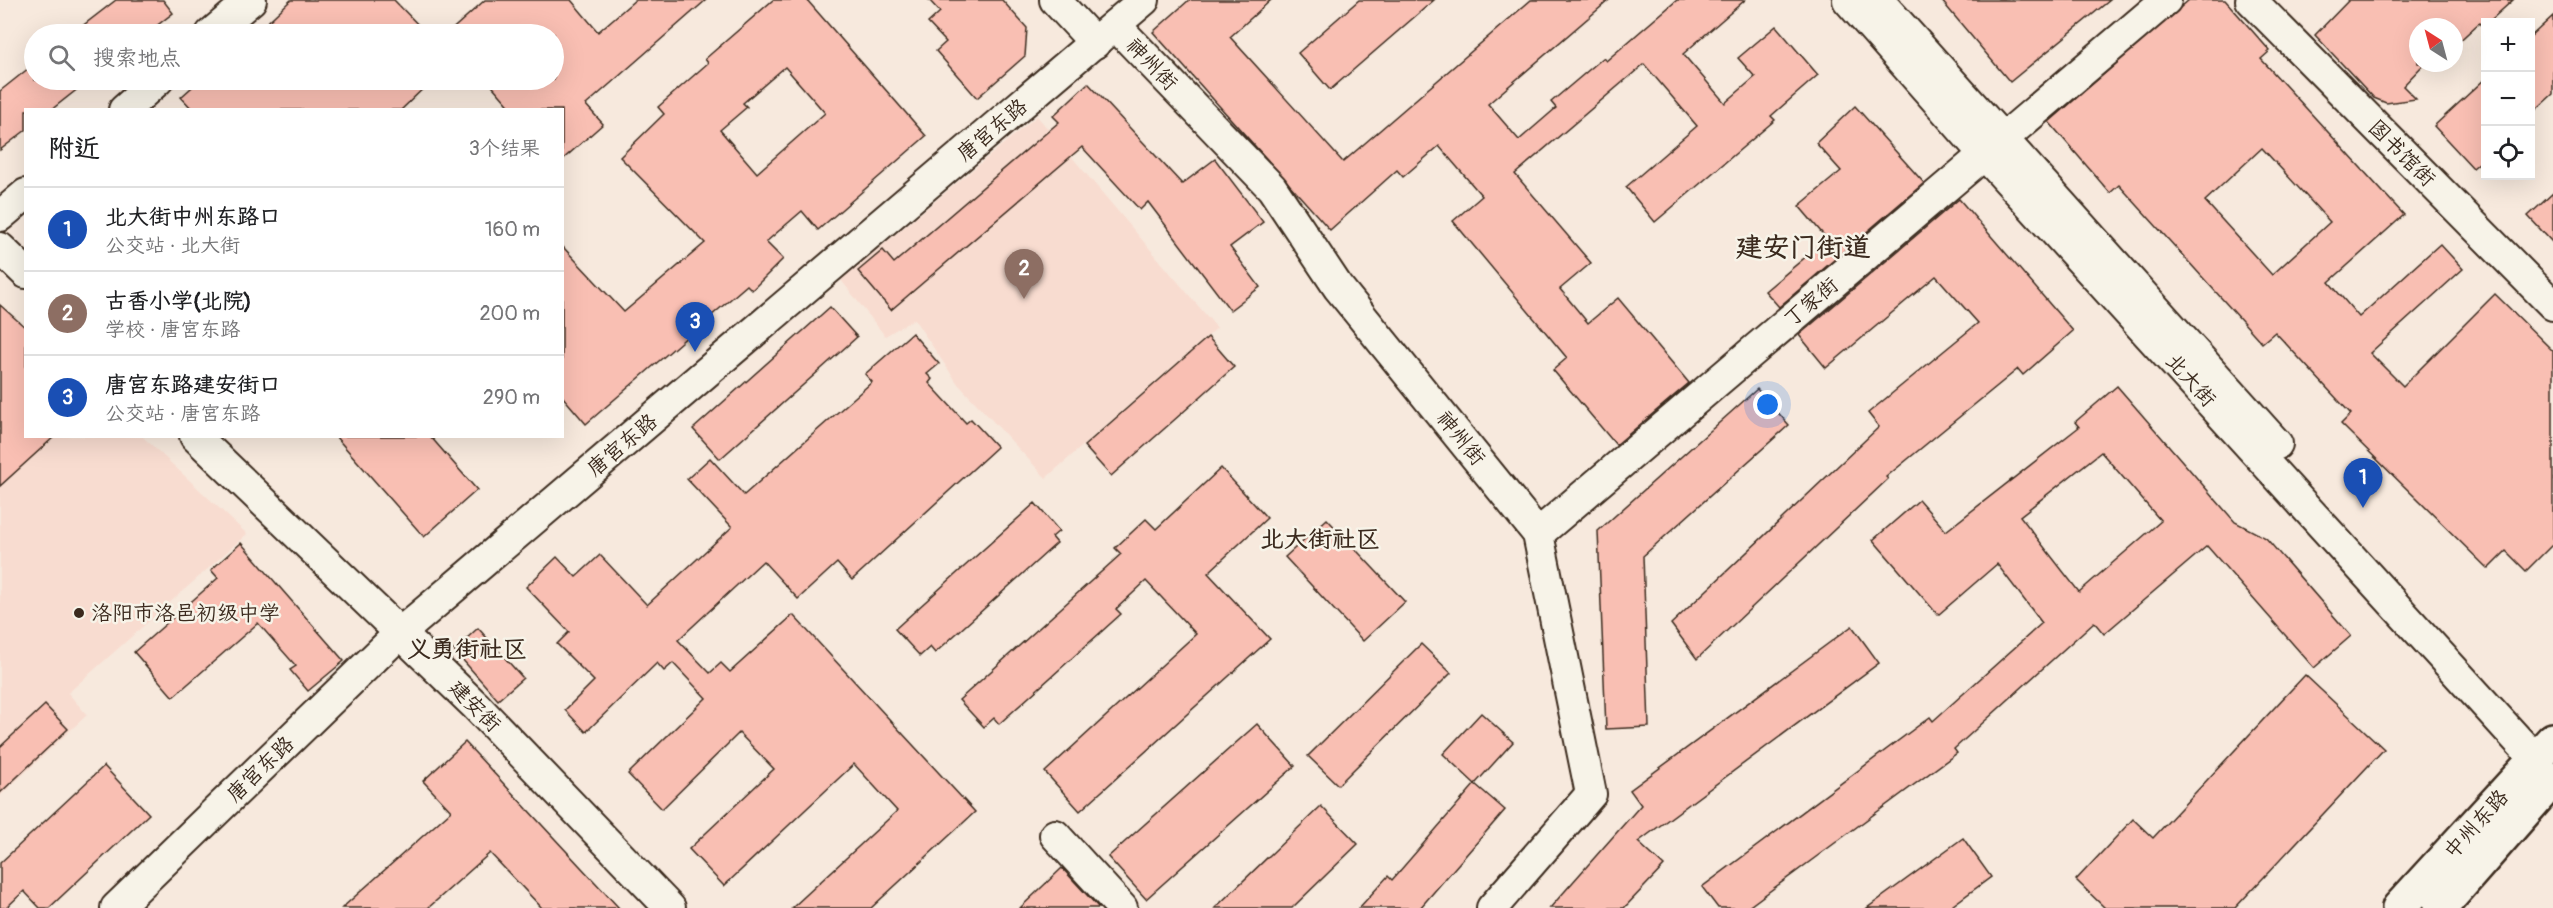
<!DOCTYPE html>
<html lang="zh">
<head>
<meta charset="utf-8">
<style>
	:root { --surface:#fff; --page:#f2f2f2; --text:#202124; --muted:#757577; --line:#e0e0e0; --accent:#3b2a1e }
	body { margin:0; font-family:Pangolin,"LXGW WenKai TC",sans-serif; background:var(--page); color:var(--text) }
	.controls { position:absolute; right:18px; top:18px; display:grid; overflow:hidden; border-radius:0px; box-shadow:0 6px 24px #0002 }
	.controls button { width:54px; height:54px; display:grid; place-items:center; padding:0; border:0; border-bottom:2px solid var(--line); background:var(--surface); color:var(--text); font:30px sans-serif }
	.compass { position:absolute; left:2409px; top:18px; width:54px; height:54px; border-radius:50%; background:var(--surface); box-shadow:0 6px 24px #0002; rotate:324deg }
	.you { position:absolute; left:1768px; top:405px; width:21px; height:21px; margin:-15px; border:4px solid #fff; border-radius:50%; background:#1a73e8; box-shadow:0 0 0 9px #1a73e833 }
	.badge { display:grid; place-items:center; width:39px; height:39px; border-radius:50%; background:var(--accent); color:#fff; font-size:20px; font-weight:700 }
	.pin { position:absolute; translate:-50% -50px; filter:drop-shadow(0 2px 3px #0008) }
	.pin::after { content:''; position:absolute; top:32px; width:21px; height:18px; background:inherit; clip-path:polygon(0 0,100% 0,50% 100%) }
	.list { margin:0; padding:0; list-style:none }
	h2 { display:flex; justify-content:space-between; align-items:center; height:78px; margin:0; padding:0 24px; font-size:26px }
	h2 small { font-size:20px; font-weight:400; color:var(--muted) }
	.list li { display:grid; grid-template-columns:39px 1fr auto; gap:18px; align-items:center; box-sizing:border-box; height:84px; padding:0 24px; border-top:2px solid var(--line) }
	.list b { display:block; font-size:22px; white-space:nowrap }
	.list p { margin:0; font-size:20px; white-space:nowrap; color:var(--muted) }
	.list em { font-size:20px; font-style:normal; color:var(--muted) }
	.icon { flex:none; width:33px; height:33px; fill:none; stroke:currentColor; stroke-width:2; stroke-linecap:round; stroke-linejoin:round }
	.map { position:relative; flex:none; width:2553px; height:908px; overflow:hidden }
	.search { position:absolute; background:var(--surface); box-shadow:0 6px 24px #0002; left:24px; top:24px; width:540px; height:66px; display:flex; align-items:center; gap:15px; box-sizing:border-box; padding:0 21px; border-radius:33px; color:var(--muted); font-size:22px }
	.panel { position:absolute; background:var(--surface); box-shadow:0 6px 24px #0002; left:24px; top:108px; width:540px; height:330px; border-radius:0px }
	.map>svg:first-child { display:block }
	.built { fill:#f8dcd0 }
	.building { fill:#f9bfb3; stroke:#3b2a1e; stroke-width:1.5; fill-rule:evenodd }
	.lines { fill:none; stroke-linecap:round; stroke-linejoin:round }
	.minor-casing { stroke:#3b2a1e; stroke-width:34 }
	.major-casing { stroke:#3b2a1e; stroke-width:38 }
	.minor { stroke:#f7f3e8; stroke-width:30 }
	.major { stroke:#f7f3e8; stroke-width:33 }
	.poi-dot { fill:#3b2a1e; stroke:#f7f3e8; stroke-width:2 }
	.labels { text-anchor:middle; stroke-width:5; stroke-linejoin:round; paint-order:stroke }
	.street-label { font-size:21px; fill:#3b2a1e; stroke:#f7f3e8 }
	.poi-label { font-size:21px; fill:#3b2a1e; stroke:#f7f3e8; text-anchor:start }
	.quarter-label { font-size:24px; font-weight:bold; fill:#3b2a1e; stroke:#f7f3e8 }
	.district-label { font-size:27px; font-weight:bold; fill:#3b2a1e; stroke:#f7f3e8 }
</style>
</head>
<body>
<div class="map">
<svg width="2553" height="908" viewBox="0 0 2553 908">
	<rect width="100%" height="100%" fill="#f7e9dd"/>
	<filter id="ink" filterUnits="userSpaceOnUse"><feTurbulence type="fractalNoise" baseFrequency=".0167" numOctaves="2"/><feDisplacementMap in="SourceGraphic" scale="12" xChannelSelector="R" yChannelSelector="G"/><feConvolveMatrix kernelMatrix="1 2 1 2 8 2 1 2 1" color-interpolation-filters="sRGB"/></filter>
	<g filter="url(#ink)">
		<!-- built -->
		<g class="built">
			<polygon points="1037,116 1217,328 1046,478 958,384 914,319 885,336 841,280"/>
			<polygon points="0,304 25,327 26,436 143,437 247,534 68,693 87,715 0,796"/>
		</g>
		<!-- building -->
		<g class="building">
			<polygon points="116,0 163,0 173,13 146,34 72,34"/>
			<polygon points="291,0 394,0 427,34 255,34"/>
			<polygon points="485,0 571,0 598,32 635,0 706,0 586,105 603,124 562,160 562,110 513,110 487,80 554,80 554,34 447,34"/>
			<path d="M773,0H807L926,136L818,230L802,211L766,242L783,259L752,290L747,285L586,424L562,396V246L624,312L705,243L620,157L664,114L658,107L708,63L705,59ZM785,67L825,113L757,173L720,130L747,107L743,103Z"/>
			<polygon points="929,0 1002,0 1027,28 1025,56 977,98 936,51 946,42 928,23 940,12"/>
			<polygon points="1189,0 1271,0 1230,37 1343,162 1531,0 1609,0 1488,104 1519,140 1556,108 1551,102 1603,58 1606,61 1677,0 1745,0 1683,54 1725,103 1755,77 1738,58 1776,26 1818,75 1771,116 1775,120 1655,222 1626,187 1697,126 1644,64 1515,174 1591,263 1560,289 1588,323 1618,298 1689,383 1616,445 1553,370 1567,358 1453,221 1482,196 1439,146 1403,177 1397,170 1330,230 1153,32"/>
			<polygon points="1359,0 1434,0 1330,90 1298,53"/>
			<polygon points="1941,0 2110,0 2010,82"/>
			<path d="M2189,0H2225L2270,51L2261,59L2404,215L2329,282L2359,317L2440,244L2463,269L2370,353L2403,386L2495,294L2553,351V544L2526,571L2506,551L2488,569L2341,424L2351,414L2275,332L2262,343L2119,185L2110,193L2049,122ZM2262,148L2330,222L2272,275L2205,201Z"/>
			<polygon points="2349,0 2513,0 2483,27 2479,23 2454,46 2454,27 2418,27 2418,63 2425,63 2403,86 2416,99 2386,103 2374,98 2315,35"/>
			<polygon points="2553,16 2553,94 2530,115 2530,37"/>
			<polygon points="34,64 34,80 89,80 51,110 26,110 26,130 0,150 0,91"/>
			<polygon points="2486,78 2486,157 2473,168 2434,126"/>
			<polygon points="200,80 432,80 401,110 193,110 181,97"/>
			<polygon points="1088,83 1182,184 1215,159 1263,222 1230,247 1260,287 1230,310 1148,202 1140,210 1082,147 891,310 858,271 883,250 894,263 1059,122 1053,116"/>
			<polygon points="1855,106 1924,183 1779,307 1765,291 1827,239 1799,206 1841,171 1816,143"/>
			<polygon points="2553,193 2553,243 2528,216"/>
			<polygon points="1959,199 2073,331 2023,375 2018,369 1886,477 1888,479 1697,659 1671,624 1879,427 1868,413 1978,323 1936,276 1826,368 1799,335"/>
			<polygon points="0,305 26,328 26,436 55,436 0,486"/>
			<polygon points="830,307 857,337 720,459 693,429"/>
			<polygon points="912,333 939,364 927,374 932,379 929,383 966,423 971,419 997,447 852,580 837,563 798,599 763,561 678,640 710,673 721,663 730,672 793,615 975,812 871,908 792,908 897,811 854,764 724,886 689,849 774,769 739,733 662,809 628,774 706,698 673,663 664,671 657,663 586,732 565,710 594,681 557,644 569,632 526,587 557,557 576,577 600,555 647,605 732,527 687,479 710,458 744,495 872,382 865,374"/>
			<polygon points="1208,337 1234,367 1111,476 1084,446"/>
			<path d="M2117,386L2235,522L2266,538L2351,636L2314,668L2207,546L2104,634L2094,622L1954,749L1957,753L1816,857L1747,908H1718L1702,887L1930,717L1933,721L2042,623L1997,564L1938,615L1873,540L1919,500L1946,531L2079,427L2075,422ZM2101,452L2161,521L2079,592L2020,516Z"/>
			<polygon points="1757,389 1789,425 1643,556 1649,727 1606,729 1598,531"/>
			<polygon points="335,436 430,436 477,490 424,537"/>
			<polygon points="1221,468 1267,518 1208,573 1270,639 1080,811 1045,772 1196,634 1146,581 1116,609 1121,614 999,724 994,718 984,727 959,700 1121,554 1115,548 1146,519 1156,529"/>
			<polygon points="1035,503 1059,531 1052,537 1057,543 935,653 930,647 920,656 895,629"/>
			<polygon points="1327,519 1405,602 1363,641 1285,557"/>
			<polygon points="241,543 344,661 308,691 290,670 296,666 258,623 173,697 134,652 218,578 211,570"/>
			<polygon points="1852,626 1879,663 1638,842 1664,866 1624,908 1550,908 1641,805 1630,790"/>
			<polygon points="478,628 523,678 498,700 454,650"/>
			<polygon points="1421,644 1451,673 1338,785 1308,756"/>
			<polygon points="2305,675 2384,749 2235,908 2105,908 2076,880 2133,819 2153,838"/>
			<polygon points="45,705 68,729 0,793 0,747"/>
			<polygon points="1481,713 1513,742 1475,784 1443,754"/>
			<polygon points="1257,724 1295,766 1146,899 1108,857"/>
			<polygon points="465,742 619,908 542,908 490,853 428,908 342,908 451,811 423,781"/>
			<polygon points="104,766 149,814 49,908 40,908 24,891 6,908 0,908 0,863"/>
			<polygon points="1475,784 1505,810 1420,908 1359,908 1388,876 1392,880"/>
			<polygon points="1321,806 1358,844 1292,908 1215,908"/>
			<polygon points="1963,838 1991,877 1949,908 1867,908"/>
			<polygon points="1062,868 1099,908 1020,908"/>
		</g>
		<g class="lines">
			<!-- minor casing -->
			<g class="minor-casing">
				<g id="minor">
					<polyline points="1055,0 1095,43"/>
					<polyline points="1848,0 1984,154 2535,759"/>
					<polyline points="1878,0 2277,444"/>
					<polyline points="2251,0 2553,305"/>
					<polyline points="1115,25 1272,188 1338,287 1538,534 1591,794 1492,908"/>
					<polyline points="211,34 251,0"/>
					<polyline points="124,110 158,80"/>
					<polyline points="0,216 26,194"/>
					<polyline points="0,248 26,273"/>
					<polyline points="195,436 476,706 670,908"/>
					<polyline points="1538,534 2166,0"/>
					<polyline points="1055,835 1122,908"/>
					<polyline points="116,908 399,634 1144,0"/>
				</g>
			</g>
			<!-- major casing -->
			<g class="major-casing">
				<g id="major">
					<polyline points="2399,908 2553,740"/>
					<polyline points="2440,908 2553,779"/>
				</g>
			</g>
			<!-- minor -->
			<use href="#minor" class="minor"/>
			<!-- major -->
			<use href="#major" class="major"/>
		</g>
	</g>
	<!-- markers -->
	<circle class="poi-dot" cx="79" cy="613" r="6"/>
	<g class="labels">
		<!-- street labels -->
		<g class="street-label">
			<text transform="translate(1152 64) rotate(46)" y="7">神州街</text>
			<text transform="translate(992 130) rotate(-40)" y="7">唐宫东路</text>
			<text transform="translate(2402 153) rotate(45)" y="7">图书馆街</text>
			<text transform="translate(1811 302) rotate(-40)" y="7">丁家街</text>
			<text transform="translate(2191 380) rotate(48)" y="7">北大街</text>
			<text transform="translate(1461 438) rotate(51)" y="7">神州街</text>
			<text transform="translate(622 445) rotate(-40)" y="7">唐宫东路</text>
			<text transform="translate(475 706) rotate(45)" y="7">建安街</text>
			<text transform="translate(260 769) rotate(-44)" y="7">唐宫东路</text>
			<text transform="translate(2476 824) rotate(-48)" y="7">中州东路</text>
		</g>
		<!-- poi labels -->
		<g class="poi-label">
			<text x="91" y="620">洛阳市洛邑初级中学</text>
		</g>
		<!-- quarter labels -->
		<g class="quarter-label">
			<text x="1320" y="547">北大街社区</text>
			<text x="467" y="657">义勇街社区</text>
		</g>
		<!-- district labels -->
		<g class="district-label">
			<text x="1803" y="256">建安门街道</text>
		</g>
	</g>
</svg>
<div class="controls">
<button>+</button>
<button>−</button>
<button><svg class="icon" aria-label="locate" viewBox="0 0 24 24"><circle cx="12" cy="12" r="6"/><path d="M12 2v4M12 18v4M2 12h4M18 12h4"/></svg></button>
</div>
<svg class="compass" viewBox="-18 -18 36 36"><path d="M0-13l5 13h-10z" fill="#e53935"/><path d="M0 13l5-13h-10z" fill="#757577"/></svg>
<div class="you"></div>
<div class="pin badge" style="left:2363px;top:508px;background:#1a4fb4">1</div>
<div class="pin badge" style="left:1024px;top:299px;background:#8d6e63">2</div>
<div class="pin badge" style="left:695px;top:352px;background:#1a4fb4">3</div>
<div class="search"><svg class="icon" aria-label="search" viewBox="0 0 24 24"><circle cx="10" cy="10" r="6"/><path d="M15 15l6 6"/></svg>搜索地点</div>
<section class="panel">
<h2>附近<small>3个结果</small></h2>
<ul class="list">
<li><span class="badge" style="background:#1a4fb4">1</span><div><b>北大街中州东路口</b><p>公交站 · 北大街</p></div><em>160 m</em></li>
<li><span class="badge" style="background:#8d6e63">2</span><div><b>古香小学(北院)</b><p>学校 · 唐宫东路</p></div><em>200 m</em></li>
<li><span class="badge" style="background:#1a4fb4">3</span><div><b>唐宫东路建安街口</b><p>公交站 · 唐宫东路</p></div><em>290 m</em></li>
</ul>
</section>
</div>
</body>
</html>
